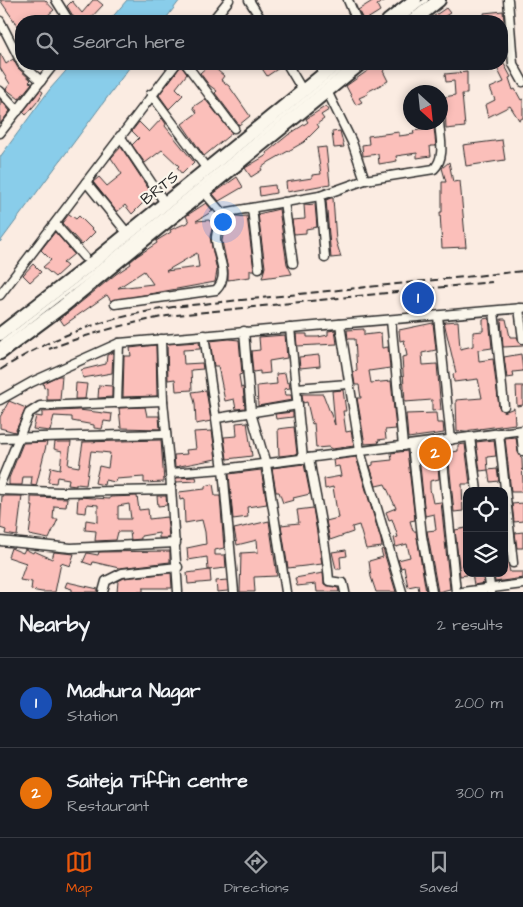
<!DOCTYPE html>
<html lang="en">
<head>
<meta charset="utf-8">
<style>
	:root { --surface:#171b24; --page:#242831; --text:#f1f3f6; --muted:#9ea1a6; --line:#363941; --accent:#ea580c }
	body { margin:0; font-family:"Architects Daughter",sans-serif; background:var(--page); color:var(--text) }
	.controls { position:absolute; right:15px; bottom:15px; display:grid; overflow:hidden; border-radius:10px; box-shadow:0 2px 8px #0003 }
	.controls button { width:45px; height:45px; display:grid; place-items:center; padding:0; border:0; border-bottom:1px solid var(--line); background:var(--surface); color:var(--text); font:25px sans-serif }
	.compass { position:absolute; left:403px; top:85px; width:45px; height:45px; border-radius:50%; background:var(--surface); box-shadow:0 2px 8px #0003; rotate:153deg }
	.you { position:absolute; left:222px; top:221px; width:18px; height:18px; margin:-12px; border:4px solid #fff; border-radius:50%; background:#1a73e8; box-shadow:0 0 0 8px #1a73e833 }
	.badge { display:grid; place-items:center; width:32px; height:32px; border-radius:50%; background:var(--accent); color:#fff; font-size:16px; font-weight:700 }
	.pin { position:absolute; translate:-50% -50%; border:2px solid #fff; box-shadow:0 1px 5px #0006 }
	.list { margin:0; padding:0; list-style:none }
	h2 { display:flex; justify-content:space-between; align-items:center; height:65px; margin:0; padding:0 20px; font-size:21px }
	h2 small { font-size:16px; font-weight:400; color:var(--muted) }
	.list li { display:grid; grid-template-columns:32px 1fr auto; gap:15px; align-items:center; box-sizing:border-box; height:90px; padding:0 20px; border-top:1px solid var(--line) }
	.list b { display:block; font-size:19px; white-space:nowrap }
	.list p { margin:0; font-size:16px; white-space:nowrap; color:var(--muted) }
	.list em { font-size:16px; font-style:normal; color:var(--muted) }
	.icon { flex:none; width:28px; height:28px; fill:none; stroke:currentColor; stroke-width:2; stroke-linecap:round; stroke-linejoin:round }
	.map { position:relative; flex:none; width:523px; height:592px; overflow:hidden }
	.search { position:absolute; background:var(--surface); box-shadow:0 2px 8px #0003; left:15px; right:15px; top:15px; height:55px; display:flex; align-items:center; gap:12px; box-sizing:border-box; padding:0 18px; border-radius:20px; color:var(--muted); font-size:19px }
	.sheet { height:245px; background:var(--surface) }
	nav { display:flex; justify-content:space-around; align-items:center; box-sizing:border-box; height:70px; border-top:1px solid var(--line); background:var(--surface); font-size:14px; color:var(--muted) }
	nav a { display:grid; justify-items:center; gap:2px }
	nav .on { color:var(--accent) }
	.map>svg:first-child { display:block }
	.water { fill:#89cdea; stroke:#638c9e }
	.building { fill:#fbbfba; stroke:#2b2b2b; fill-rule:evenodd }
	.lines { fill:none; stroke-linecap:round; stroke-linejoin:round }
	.lane-casing { stroke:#2b2b2b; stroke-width:8 }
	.street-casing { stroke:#2b2b2b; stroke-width:11 }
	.primary-casing { stroke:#2b2b2b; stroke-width:16 }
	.lane { stroke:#fbf7ec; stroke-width:4 }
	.street { stroke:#fbf7ec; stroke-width:8 }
	.primary { stroke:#fbf7ec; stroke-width:12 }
	.rail { stroke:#2b2b2b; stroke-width:2; stroke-dasharray:8 4; stroke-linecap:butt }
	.labels { text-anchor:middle; stroke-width:4; stroke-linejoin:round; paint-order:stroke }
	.street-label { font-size:16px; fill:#2b2b2b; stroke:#fbf7ec }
</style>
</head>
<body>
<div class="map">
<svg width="523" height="592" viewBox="0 0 523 592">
	<rect width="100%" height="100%" fill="#fbece2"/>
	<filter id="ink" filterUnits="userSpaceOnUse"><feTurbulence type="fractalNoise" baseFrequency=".02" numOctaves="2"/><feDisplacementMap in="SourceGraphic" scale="10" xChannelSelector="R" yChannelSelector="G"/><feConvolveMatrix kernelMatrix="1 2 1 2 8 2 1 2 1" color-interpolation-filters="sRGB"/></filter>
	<g filter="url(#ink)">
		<!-- water -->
		<g class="water">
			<polygon points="127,0 180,0 164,21 109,21"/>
			<polygon points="72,64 132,64 0,242 0,157 50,89"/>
		</g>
		<!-- building -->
		<g class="building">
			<polygon points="0,0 45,0 54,10 41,21 21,21 21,31"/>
			<polygon points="93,0 97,0 103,5 88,21 76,21 67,6 72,1 82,13"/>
			<polygon points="374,0 386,0 377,5 380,11 364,21 358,10"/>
			<polygon points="446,8 450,13 437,21 427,21"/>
			<polygon points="503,11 504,21 485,21 484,13"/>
			<polygon points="505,28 506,51 502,52 502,29"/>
			<polygon points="0,53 6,64 13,59 18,68 31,80 29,82 32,83 19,99 6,89 10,84 0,68"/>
			<polygon points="210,64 224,76 221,80 229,86 250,116 239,125 215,93 217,91 209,85 200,73"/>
			<polygon points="259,64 281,64 282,66 267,76"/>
			<polygon points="372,64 391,64 383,71 388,81 367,92 368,94 359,98 362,102 356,105 346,86 373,67"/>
			<polygon points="495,64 504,64 511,77 509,78 513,90 515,89 521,100 523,99 523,118 519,120 510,106 488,117 485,105 495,100 490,88 504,82"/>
			<polygon points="181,66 187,74 176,88 183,95 169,109 159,95"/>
			<polygon points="467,72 467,94 462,94 465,127 446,129 445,107 440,108 440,98 455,95 454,81 446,82 445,74"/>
			<polygon points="40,90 43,92 38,101 26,115 23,112"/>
			<polygon points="0,99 10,111 0,124"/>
			<polygon points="205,99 232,133 204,156 182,124 197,113 193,107"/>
			<polygon points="326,106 329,110 321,115 324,119 317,124 319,127 304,142 269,162 261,168 262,170 251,177 245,168 267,155 266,153 288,135 308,122 306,119"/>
			<polygon points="162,118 166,124 165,126 194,162 182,174 177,168 179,166 162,150 145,163 132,145 139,138 132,131 139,122 149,132"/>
			<polygon points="434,128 436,146 430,146 431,156 417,158 417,153 396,156 397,161 379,164 378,154 363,156 362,145 369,144 368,136 399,132 399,136 414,134 413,131"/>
			<polygon points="340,131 344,147 334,148 332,132"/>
			<polygon points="502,140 505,160 466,166 463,145"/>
			<polygon points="121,147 152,194 132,214 125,205 117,212 93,182 99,177 107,186 122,174 111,158"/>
			<polygon points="326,147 330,184 287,192 286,182 312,178 312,175 321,174 317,148"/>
			<polygon points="449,162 453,182 460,181 466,247 442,248 440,212 442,212 442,182 446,182 442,168"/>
			<polygon points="237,177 243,187 219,201 213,194"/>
			<polygon points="275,185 276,193 260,196 259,187"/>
			<polygon points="331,198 333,198 336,241 341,257 331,258 326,200"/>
			<path d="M206,203L213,211L196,221L209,220L213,225L210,237L217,271L215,282L111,301L107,295L64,325L60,319L116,274L131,264L130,262L137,256L157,243L156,241L171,232L170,230L189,222L186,216ZM197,253L199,267L166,271ZM144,271L153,284L118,288Z"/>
			<polygon points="315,204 317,227 306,229 306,233 294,234 292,220 305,219 304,205"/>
			<polygon points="279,209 287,264 292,274 262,278 265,267 258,214"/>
			<polygon points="69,214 76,219 79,216 95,232 82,245 62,223"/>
			<polygon points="247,216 254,270 250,270 250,277 228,280 228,270 222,241 226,218"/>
			<polygon points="55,232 74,254 63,263 67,266 55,277 43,267 51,260 41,250"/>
			<polygon points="33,264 41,272 30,282 23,275"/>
			<polygon points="489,318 492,348 478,350 479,361 493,359 499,407 504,412 514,408 515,424 457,432 456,400 482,398 478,379 454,382 453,374 456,373 444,322 458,321 460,349 473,346 473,332 483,331 483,319"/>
			<polygon points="501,319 506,319 510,337 517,337 523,346 503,347"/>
			<polygon points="433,323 436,350 422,353 423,365 437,364 441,410 432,411 432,400 405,402 402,357 407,356 404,340 400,341 399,330"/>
			<polygon points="364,329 364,335 381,333 382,348 388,347 390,368 369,371 371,383 391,381 396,429 385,430 386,439 378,440 379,443 365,444 357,398 361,398 359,385 355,385 353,372 357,371 355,339 348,339 347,330"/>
			<polygon points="335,330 337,344 297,346 296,334 307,334 307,337 318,337 328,335 328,331"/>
			<polygon points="285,335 287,358 269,361 270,373 260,374 260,371 253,372 251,351 260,350 259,337"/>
			<polygon points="229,339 239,340 242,374 239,375 241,388 243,387 245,408 236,409 234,399 225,401 218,366 214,366 210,341"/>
			<polygon points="199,342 200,349 183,350 184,364 202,363 203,369 191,370 192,390 176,391 175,379 168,380 167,344"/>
			<polygon points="156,345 157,396 123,397 124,356 131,356 130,348"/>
			<polygon points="113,352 112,373 83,378 81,370 106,364 107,355"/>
			<polygon points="521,354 523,371 513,372 514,377 507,378 504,357"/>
			<polygon points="319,355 320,366 300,368 299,357"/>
			<polygon points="285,373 287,383 289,382 290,388 284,389 285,395 291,395 292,400 258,406 257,386 277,384 276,374"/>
			<polygon points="58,376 62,376 60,400 47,400 47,387 44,388 43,383"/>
			<polygon points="76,383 87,384 85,399 75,399"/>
			<polygon points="99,385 112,386 112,397 98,398"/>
			<polygon points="516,386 523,386 523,405 517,406"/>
			<polygon points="206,390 211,421 196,424 195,403 192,392"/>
			<polygon points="343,390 346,411 343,411 346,432 351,431 354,446 332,449 328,447 316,448 314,423 312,424 307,402 303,403 302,394 323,394 335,425 332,391"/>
			<polygon points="9,401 26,408 15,432 0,428 0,417"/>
			<polygon points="145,407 147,416 159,416 160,429 121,428 119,408"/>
			<polygon points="79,410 112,414 111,422 104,421 102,429 94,428 94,425 72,421 72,417 54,416 50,431 33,429 36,416 42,417 42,412"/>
			<polygon points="293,412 293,417 276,419 275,414"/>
			<polygon points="436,413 437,423 443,423 444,433 408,438 406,414"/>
			<polygon points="247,422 252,456 227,459 224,437 237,436 236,423"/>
			<polygon points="294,427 297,454 279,456 278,429"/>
			<polygon points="212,431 216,459 175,467 174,455 187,454 186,450 196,449 194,432"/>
			<polygon points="516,437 518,452 522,459 523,483 522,492 511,492 505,438"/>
			<polygon points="161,440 164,482 144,483 144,477 116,479 115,482 105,480 104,485 95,483 99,466 108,468 110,453 91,451 86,485 76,484 76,486 68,485 69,479 57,477 56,483 48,482 51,467 60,469 62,451 54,449 55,442 71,442 68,465 79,467 83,442"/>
			<polygon points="494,440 496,456 487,457 488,470 480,471 476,442"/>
			<polygon points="47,442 36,486 31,485 32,477 23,477 22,485 9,485 9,478 23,443"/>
			<polygon points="465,444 470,484 462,484 463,511 454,512 448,453 458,451 458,445"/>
			<polygon points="407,451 415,520 410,521 413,531 416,531 426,592 419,592 418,585 408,587 404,567 401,568 398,560 410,557 407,544 396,547 394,538 398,537 392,519 389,520 386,512 396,508 385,484 376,486 370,466 373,465 373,462 392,460 391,453"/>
			<polygon points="426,453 437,454 439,479 430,481 430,489 433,503 441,502 450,589 438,592 427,531 436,530 434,514 425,516 419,455"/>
			<polygon points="356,457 381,540 382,547 366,549 359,525 352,527 353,532 330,540 326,521 338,518 333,487 325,489 324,479 341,476 339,466 334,467 333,460"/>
			<polygon points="304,464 310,494 293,498 294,500 283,503 279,492 276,492 272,468"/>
			<polygon points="497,469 499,481 490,482 488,470"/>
			<polygon points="261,470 267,504 247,507 248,517 233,519 229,474"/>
			<polygon points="196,477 197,481 176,482 176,478"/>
			<polygon points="213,484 215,496 220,496 224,548 215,550 215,555 225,555 226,568 208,570 207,557 188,560 187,548 206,544 205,532 202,520 185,523 184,499 180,500 179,492 205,489 205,486"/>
			<polygon points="2,496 22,496 17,536 5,534 6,530 0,528"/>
			<path d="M137,496L139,510L148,509L149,519L167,517L169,538H159V533L141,536V539L131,540L130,532H118L116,540L95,541L96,531L85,530L86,520L98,522V505L87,504L86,513L77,512L78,497L110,499V497ZM129,504L131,519H118V506Z"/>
			<polygon points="157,496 166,496 167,505 158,506"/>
			<polygon points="31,497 67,498 66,507 54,506 53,519 58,519 49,539 29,535 33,506 31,506"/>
			<polygon points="523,503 523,521 514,522 512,504"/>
			<polygon points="313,508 322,564 288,568 281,525 299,523 297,510"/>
			<polygon points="269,521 277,576 254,577 255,592 240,592 241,553 258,552 257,540 237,545 234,529"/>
			<polygon points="466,528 467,575 460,576 455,530"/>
			<polygon points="523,532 523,548 517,548 515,533"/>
			<polygon points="11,548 23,553 25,549 33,553 34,551 52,559 54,552 74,554 70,566 61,563 55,592 42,592 31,590 32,582 20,580 26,563 8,557"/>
			<polygon points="383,549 396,592 376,592 371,577 369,561 383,557 381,550"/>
			<polygon points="346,550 347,556 340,557 341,569 336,569 332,552"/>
			<polygon points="170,551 170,562 119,568 93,562 92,565 83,562 87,553 98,555 99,552"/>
			<polygon points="504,554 506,554 510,572 523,572 523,578 495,582 494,573 504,573"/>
			<polygon points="210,570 211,582 188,584 187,573"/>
			<polygon points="171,573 172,588 143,588 143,592 117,592 118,581 124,578"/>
			<polygon points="323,573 324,584 338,588 339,592 317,592 316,584 297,586 295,578"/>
			<polygon points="472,573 482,573 484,583 474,585"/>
			<polygon points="227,580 228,591 217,592 216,581"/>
			<polygon points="67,582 98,589 98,592 72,592 72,589 65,587"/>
		</g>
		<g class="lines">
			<!-- lane casing -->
			<g class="lane-casing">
				<g id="lane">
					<polyline points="400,21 426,0"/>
					<polyline points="0,344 97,269 348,64"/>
				</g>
			</g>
			<!-- street casing -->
			<g class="street-casing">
				<g id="street">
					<polyline points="56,0 69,21"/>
					<polyline points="249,0 262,21"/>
					<polyline points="348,0 357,21"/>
					<polyline points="508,0 513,64 523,82"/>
					<polyline points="0,21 21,62"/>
					<polyline points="212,21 229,0"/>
					<polyline points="22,64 41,81"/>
					<polyline points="186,64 234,128"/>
					<polyline points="287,64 303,91"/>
					<polyline points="0,91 18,111"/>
					<polyline points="327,91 352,142 365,180"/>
					<polyline points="151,94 207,169"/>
					<polyline points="0,133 54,64"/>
					<polyline points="120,136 165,203"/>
					<polyline points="86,182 128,234"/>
					<path d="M203,191L222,213L320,196L365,180L434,169C446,157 440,138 439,122"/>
					<polyline points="320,196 325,258"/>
					<polyline points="284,202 293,263"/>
					<polyline points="252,208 259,268"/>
					<polyline points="55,224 84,257"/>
					<polyline points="0,295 176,64"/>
					<path d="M115,304L216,290C232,274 215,255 216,237C217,229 220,221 222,213"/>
					<polyline points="519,308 523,339"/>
					<polyline points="494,311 504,406"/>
					<polyline points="438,316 451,440"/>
					<polyline points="391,320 403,446"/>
					<polyline points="340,324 360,451 402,592"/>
					<polyline points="290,328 303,459"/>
					<polyline points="244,331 251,413 266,464 286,592"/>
					<polyline points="204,335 223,469 234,592"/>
					<polyline points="161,339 163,401 170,473"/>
					<polyline points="296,388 348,384"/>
					<polyline points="0,400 32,382 119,343 523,308"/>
					<polyline points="117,403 119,343"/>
					<polyline points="217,418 298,405"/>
					<polyline points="521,431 523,451"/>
					<polyline points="499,433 513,563"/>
					<polyline points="470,437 477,491"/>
					<polyline points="0,438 166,434"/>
					<polyline points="441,441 456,592"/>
					<polyline points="412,445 422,536 432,592"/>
					<path d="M309,458C316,500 326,539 329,581L343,583L345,592"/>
					<polyline points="0,484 29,413 40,406 163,401"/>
					<polyline points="0,490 61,492 171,490"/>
					<polyline points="0,541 71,548 176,543"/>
					<polyline points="488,573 491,592"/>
					<polyline points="103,592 106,581 122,573 178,567"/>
					<polyline points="178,592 170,473 223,469 523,430"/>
					<polyline points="462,592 523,584"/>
				</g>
			</g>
			<!-- primary casing -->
			<g class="primary-casing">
				<g id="primary">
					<polyline points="388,21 415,0"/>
					<polyline points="413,21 439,0"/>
					<polyline points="0,334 92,263 336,64"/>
					<polyline points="0,353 63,306 360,64"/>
				</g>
			</g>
			<!-- lane -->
			<use href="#lane" class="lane"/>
			<!-- street -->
			<use href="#street" class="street"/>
			<!-- primary -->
			<use href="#primary" class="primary"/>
			<!-- rail -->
			<g class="rail">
				<path d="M49,349C87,334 126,324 167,316L492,282"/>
				<path d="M0,370C58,333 106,318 173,307L523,271"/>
			</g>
		</g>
	</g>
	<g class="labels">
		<!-- street labels -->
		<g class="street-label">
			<text transform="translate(159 187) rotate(-39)" y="6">BRTS</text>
		</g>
	</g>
</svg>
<div class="controls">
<button><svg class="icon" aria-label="locate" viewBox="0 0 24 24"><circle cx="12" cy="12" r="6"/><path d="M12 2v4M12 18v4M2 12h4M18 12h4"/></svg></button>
<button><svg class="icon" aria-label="layers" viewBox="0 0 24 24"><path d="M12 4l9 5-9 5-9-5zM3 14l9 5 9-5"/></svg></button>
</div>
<svg class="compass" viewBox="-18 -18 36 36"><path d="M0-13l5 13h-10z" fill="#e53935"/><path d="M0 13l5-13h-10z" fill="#9ea1a6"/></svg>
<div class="you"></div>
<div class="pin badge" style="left:418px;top:298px;background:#1a4fb4">1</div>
<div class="pin badge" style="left:435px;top:453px;background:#e8710a">2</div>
<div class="search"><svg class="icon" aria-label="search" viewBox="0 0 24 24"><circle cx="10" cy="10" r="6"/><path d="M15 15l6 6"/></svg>Search here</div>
</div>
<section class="sheet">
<h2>Nearby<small>2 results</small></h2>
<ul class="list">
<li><span class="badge" style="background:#1a4fb4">1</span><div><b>Madhura Nagar</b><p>Station</p></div><em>200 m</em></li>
<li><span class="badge" style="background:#e8710a">2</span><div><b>Saiteja Tiffin centre</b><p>Restaurant</p></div><em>300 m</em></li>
</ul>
</section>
<nav>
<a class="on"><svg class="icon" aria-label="map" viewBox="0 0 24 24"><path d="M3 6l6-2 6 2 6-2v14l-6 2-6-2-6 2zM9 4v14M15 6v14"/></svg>Map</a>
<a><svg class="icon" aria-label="directions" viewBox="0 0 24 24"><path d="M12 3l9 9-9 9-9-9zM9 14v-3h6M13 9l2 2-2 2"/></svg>Directions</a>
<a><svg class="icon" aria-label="saved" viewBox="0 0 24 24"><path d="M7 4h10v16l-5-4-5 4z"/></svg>Saved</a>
</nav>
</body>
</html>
